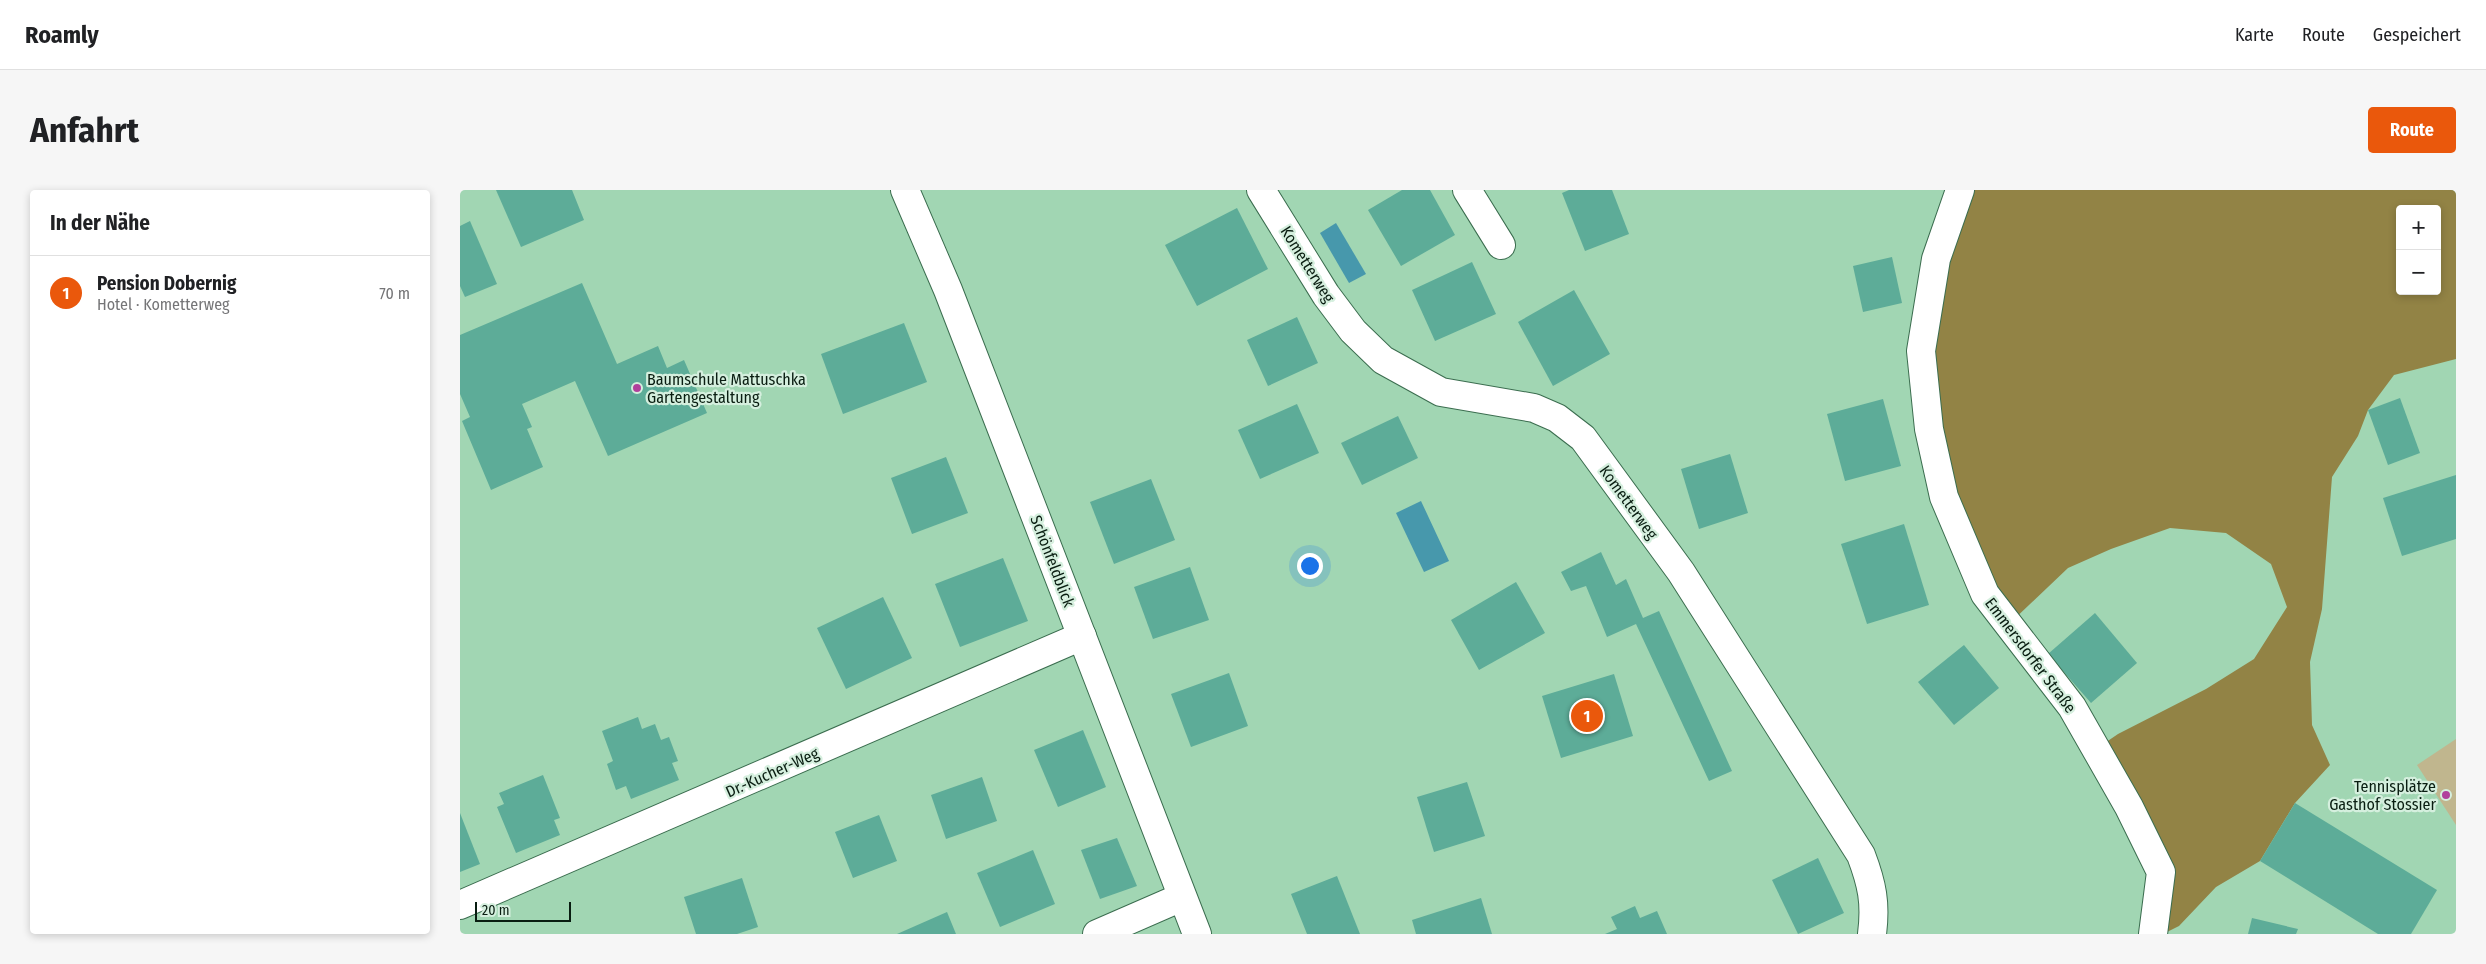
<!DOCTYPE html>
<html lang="de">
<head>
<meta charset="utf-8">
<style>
	:root { --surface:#fff; --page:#f6f6f6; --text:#202124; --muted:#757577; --line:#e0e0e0; --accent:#ea580c }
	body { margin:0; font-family:"Fira Sans Condensed",sans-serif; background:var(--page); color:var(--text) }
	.controls { position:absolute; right:15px; top:15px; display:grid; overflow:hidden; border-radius:5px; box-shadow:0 2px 8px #0003 }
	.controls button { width:45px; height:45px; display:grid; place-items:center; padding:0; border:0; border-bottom:1px solid var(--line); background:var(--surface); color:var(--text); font:25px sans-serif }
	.scale { position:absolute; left:15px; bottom:12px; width:96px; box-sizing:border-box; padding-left:5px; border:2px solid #091d11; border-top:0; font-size:14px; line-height:18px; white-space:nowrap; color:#091d11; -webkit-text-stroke:4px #d5efde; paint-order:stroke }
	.you { position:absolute; left:849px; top:375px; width:18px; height:18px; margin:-12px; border:4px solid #fff; border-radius:50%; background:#1a73e8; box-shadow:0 0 0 8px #1a73e833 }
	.badge { display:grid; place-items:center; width:32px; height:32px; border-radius:50%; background:var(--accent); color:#fff; font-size:16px; font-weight:700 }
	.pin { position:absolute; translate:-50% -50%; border:2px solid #fff; box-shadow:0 1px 5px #0006 }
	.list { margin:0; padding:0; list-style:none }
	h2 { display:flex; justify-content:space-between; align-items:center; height:65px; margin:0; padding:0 20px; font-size:21px }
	h2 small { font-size:16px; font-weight:400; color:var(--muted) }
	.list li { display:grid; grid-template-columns:32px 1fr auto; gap:15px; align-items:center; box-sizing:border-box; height:75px; padding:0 20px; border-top:1px solid var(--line) }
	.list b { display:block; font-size:19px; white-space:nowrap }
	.list p { margin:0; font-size:16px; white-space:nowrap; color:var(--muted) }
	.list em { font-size:16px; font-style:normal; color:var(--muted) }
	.map { position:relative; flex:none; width:1996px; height:744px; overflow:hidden; border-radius:5px }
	header { display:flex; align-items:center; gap:30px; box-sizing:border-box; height:70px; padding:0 25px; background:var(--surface); border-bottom:1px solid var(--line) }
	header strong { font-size:24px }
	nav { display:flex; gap:28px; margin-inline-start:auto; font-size:18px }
	.intro { display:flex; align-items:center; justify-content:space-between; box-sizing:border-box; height:120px; padding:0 30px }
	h1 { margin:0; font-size:35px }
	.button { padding:12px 22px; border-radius:5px; background:var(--accent); color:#fff; font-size:18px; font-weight:700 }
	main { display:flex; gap:30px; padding:0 30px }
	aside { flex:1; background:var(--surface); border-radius:5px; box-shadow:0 2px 8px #0003 }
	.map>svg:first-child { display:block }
	.green { fill:#c0b68e }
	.forest { fill:#928345; fill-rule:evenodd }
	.water { fill:#4798ac }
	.building { fill:#5dac98 }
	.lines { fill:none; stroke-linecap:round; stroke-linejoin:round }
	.minor-casing { stroke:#3b6d4f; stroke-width:30 }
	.minor { stroke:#fff; stroke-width:28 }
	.poi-dot { fill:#b1409c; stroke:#d5efde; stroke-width:2 }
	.labels { text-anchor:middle; stroke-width:4.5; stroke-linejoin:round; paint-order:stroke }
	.street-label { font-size:16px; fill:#091d11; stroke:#d5efde }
	.poi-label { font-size:16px; fill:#091d11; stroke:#d5efde; text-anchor:start }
</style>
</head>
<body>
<header>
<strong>Roamly</strong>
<nav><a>Karte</a><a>Route</a><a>Gespeichert</a></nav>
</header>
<div class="intro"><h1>Anfahrt</h1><a class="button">Route</a></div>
<main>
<aside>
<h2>In der Nähe<small></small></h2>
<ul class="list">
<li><span class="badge">1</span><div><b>Pension Dobernig</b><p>Hotel · Kometterweg</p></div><em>70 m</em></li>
</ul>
</aside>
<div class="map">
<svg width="1996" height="744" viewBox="0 0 1996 744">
	<rect width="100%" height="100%" fill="#a1d6b3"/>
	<!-- green -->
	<polygon class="green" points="1996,549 1996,635 1957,575"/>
	<!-- forest -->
	<path class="forest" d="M1500,0H1996V169L1934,185L1908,220L1898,246L1872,287L1862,419L1850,472L1852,535L1870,575L1835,613L1800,671L1756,697L1719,736L1703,744L1685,649L1636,559L1658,544L1746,499L1794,469L1827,417L1811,374L1766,343L1710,338L1651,359L1608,378L1549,434L1477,276L1464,139ZM1940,19H1977V101H1940Z"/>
	<!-- water -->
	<g class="water">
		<polygon points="876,33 906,84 889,93 860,43"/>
		<polygon points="961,311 989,371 964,382 936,323"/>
	</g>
	<!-- building -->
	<g class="building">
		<polygon points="36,0 112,0 124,30 61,57"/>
		<polygon points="942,0 970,0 995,45 941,76 908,20"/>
		<polygon points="1109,0 1152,0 1169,44 1125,61 1102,3"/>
		<polygon points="777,18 808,79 737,116 705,55"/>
		<polygon points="10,31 37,94 5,107 0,96 0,36"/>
		<polygon points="1432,67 1442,113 1403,122 1393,76"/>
		<polygon points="1012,72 1036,124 975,151 952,100"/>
		<polygon points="122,93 157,174 198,156 207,178 224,170 247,223 148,266 115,191 62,214 72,237 67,239 83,277 31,300 2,231 10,227 0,204 0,145"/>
		<polygon points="1114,100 1150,164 1093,196 1058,132"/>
		<polygon points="837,127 858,173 808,196 787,150"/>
		<polygon points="444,133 467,192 383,224 361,164"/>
		<polygon points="1940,208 1960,263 1928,275 1908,220"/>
		<polygon points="1423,209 1441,276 1385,291 1367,224"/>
		<polygon points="837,214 859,263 800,289 778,240"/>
		<polygon points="938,226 958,268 902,295 881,253"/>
		<polygon points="1270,264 1288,323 1239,339 1221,279"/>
		<polygon points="486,267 508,323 452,344 431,288"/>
		<polygon points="1996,285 1996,349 1942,366 1923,308"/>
		<polygon points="691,289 715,350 654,374 630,312"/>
		<polygon points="1444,334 1469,415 1407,434 1381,354"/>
		<polygon points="1141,362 1156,395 1166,389 1183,428 1199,421 1272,581 1249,591 1176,434 1147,447 1126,396 1111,401 1101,382"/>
		<polygon points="543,368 568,431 500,457 475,394"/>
		<polygon points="730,377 749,430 693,449 674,397"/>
		<polygon points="1056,392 1085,443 1019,480 991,430"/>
		<polygon points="423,407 452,468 386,499 357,438"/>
		<polygon points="1635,423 1677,473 1631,513 1588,464"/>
		<polygon points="1504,455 1539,498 1494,535 1458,492"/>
		<polygon points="769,483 788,536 731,557 711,504"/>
		<polygon points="1154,484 1173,546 1101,568 1082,506"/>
		<polygon points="178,527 182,539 195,534 201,550 209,547 218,571 212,573 219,590 171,609 166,596 156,600 147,574 153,571 142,541"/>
		<polygon points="623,540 646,597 598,617 574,560"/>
		<polygon points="83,585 100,628 94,630 100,645 56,663 37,617 44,614 39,603"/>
		<polygon points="522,587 537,631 486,649 471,605"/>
		<polygon points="1007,592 1025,646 974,662 957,607"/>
		<polygon points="1835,613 1977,700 1951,744 1918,744 1800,671"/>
		<polygon points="0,623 20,674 0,682"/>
		<polygon points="419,625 437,671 393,688 375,642"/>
		<polygon points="657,648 677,696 640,709 621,660"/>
		<polygon points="573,660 595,714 540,737 517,683"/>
		<polygon points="1358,668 1384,723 1338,744 1312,690"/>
		<polygon points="877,686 900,744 847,744 831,704"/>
		<polygon points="282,688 298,737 277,744 236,744 224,707"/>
		<polygon points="1021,708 1032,744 956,744 952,730"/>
		<polygon points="1175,716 1180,728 1197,721 1207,744 1145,744 1157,739 1151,727"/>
		<polygon points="487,722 496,744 437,744"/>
		<polygon points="1792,728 1838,739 1836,744 1788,744"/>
	</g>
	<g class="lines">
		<!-- minor casing -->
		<g class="minor-casing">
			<g id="minor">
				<polyline points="445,0 488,100 737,744"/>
				<path d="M801,0L866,105L893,141L923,170L981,202L1074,218L1097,228L1123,248L1221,382L1401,665C1412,694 1416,713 1412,744"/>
				<polyline points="1007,0 1041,55"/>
				<polyline points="1500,0 1476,69 1461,161 1469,239 1484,307 1525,404 1612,517 1669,617 1701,682 1693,744"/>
				<polyline points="0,715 622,446"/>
				<polyline points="637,744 722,707"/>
			</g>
		</g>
		<!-- minor -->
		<use href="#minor" class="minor"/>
	</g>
	<!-- markers -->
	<g class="poi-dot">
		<circle cx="177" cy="198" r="5"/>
		<circle cx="1986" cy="605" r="5"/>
	</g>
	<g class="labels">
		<!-- street labels -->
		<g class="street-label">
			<text transform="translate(848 74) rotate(58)" y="6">Kometterweg</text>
			<text transform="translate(1169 312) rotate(54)" y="6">Kometterweg</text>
			<text transform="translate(593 371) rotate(69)" y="6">Schönfeldblick</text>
			<text transform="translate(1571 465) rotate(53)" y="6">Emmersdorfer Straße</text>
			<text transform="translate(312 582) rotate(-24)" y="6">Dr.-Kucher-Weg</text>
		</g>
		<!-- poi labels -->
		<g class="poi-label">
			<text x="187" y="195">Baumschule Mattuschka<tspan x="187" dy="18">Gartengestaltung</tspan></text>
			<text x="1976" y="602" text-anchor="end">Tennisplätze<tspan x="1976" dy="18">Gasthof Stossier</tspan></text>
		</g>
	</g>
</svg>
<div class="controls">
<button>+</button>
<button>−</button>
</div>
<div class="scale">20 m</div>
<div class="you"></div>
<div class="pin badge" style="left:1127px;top:526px">1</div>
</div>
</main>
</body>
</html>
